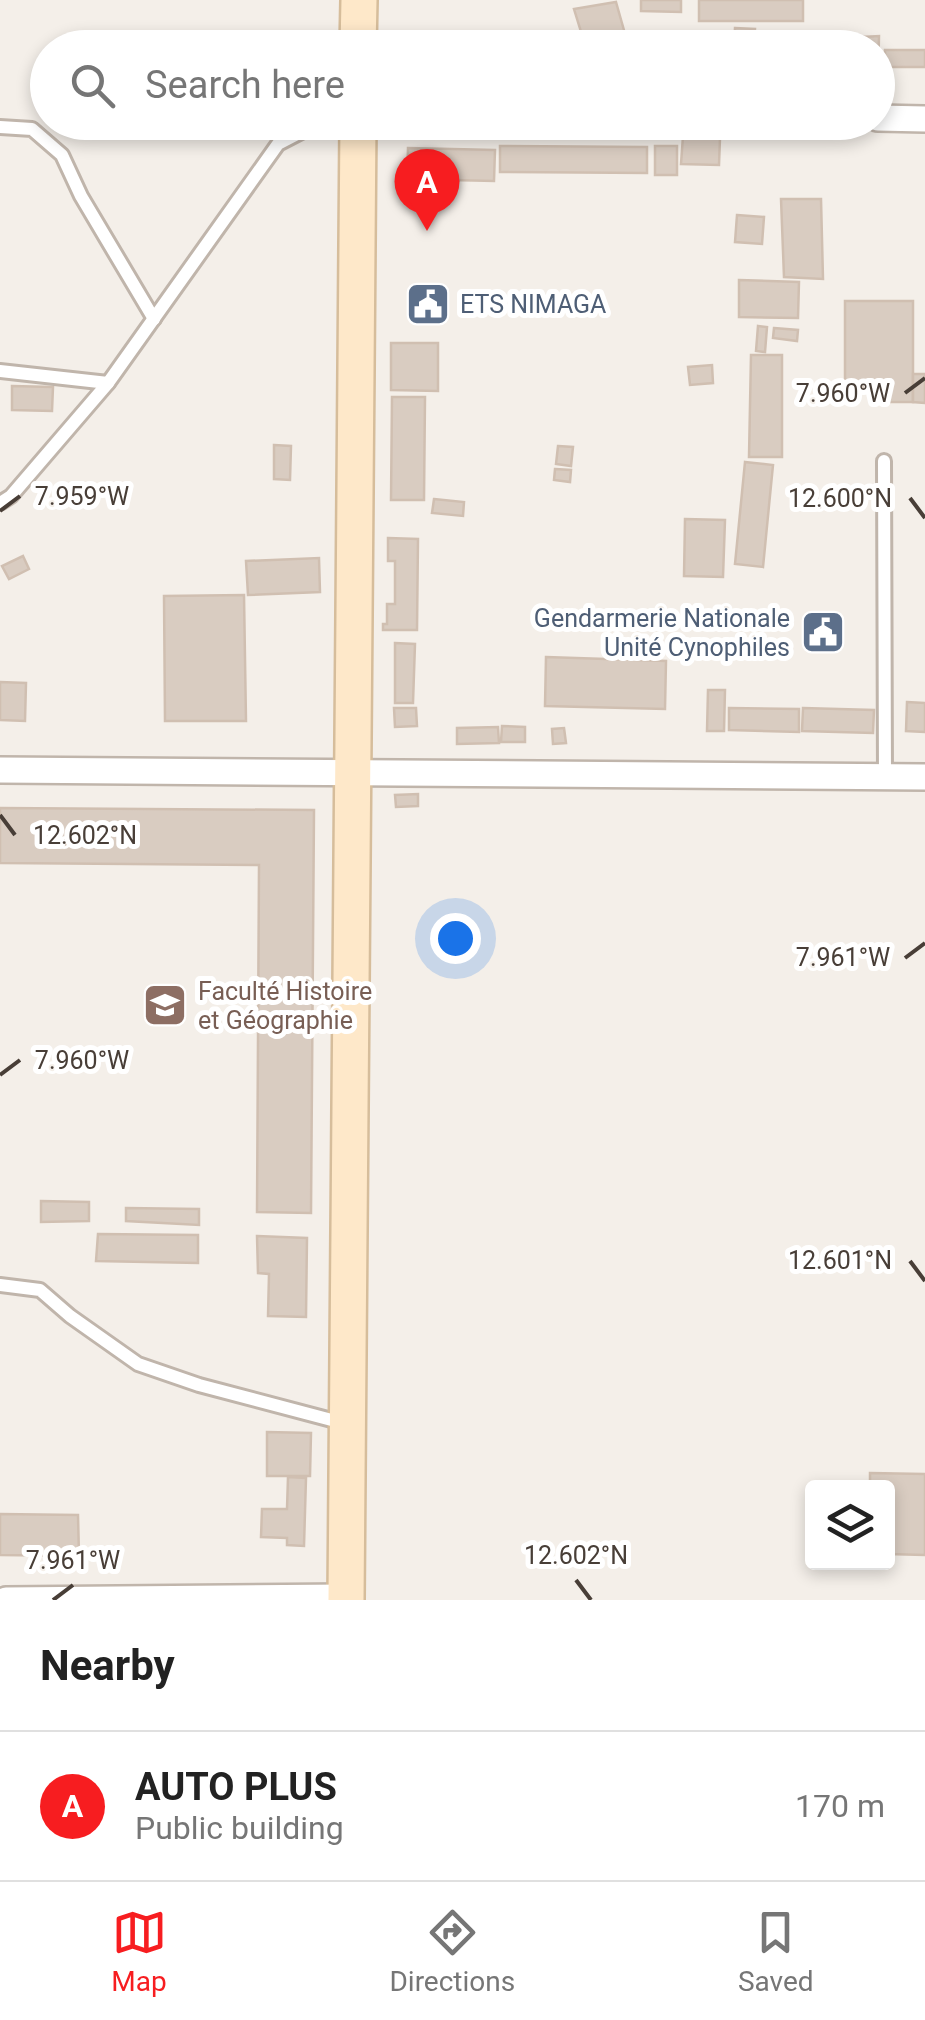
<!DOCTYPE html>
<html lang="en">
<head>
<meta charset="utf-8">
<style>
	:root { --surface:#fff; --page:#f6f6f6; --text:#222; --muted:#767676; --line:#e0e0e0; --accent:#f71d20 }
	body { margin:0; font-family:Roboto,sans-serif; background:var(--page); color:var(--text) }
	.controls { position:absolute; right:30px; bottom:30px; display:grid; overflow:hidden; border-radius:10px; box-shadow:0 5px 15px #0003 }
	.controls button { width:90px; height:90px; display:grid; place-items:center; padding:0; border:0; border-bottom:2px solid var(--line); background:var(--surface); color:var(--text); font:50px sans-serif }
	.you { position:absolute; left:455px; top:938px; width:35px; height:35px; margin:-25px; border:8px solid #fff; border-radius:50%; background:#1a73e8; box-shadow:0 0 0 15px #1a73e833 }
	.badge { display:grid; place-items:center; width:65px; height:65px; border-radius:50%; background:var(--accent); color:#fff; font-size:32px; font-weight:700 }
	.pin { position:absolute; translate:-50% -82px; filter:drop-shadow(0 2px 5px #0008) }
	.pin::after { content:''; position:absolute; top:52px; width:35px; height:30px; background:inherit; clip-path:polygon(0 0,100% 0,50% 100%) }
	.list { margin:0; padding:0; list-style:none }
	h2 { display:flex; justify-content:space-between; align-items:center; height:130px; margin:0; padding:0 40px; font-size:42px }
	h2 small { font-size:32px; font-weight:400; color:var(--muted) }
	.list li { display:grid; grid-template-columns:65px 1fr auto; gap:30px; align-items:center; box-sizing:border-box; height:150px; padding:0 40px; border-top:2px solid var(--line) }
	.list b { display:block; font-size:38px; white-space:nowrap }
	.list p { margin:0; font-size:32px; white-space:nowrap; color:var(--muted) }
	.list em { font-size:32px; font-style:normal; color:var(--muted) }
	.icon { flex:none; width:55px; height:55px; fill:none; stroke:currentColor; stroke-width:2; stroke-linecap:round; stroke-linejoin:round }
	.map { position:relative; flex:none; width:925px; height:1600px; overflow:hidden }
	.search { position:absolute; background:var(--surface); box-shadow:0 5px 15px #0003; left:30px; right:30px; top:30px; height:110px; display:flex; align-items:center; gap:25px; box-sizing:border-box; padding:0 35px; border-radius:55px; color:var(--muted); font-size:38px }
	.sheet { height:280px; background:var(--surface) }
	nav { display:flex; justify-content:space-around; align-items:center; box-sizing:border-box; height:140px; border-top:2px solid var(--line); background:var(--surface); font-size:28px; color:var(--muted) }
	nav a { display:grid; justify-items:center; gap:5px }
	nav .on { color:var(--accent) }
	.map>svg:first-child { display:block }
	.building { fill:#d9ccc1; stroke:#d0bfb1; stroke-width:2.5 }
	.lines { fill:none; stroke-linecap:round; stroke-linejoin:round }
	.lane-casing { stroke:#c0b5ab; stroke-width:18 }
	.street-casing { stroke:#c0b5ab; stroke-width:30 }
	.secondary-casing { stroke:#d6bd9b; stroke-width:40 }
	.lane { stroke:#fff; stroke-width:12 }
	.street { stroke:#fff; stroke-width:25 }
	.secondary { stroke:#fee8c9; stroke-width:35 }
	.ticks { fill:none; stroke:#483e37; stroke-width:4 }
	.labels { text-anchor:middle; stroke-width:10; stroke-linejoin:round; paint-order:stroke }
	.service-label { font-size:25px; fill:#4e5e75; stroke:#fff; text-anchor:start }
	.education-label { font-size:25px; fill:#785e54; stroke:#fff; text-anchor:start }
	.ticks-label { font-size:25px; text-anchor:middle; fill:#483e37; stroke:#fff; stroke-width:10; stroke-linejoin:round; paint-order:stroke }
</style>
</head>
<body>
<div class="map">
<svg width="925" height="1600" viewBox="0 0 925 1600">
	<rect width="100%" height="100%" fill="#f4efe9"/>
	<!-- building -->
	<g class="building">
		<polygon points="641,0 681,0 681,12 641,11"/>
		<rect x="699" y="0" width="104" height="21"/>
		<polygon points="616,2 629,48 586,48 574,9"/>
		<polygon points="735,28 755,29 754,48 734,48"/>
		<polygon points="763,32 795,33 794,48 762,48"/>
		<polygon points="879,36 878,77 878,48 842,48 842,38"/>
		<polygon points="650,40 691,45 691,48 650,48"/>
		<rect x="885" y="50" width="40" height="17"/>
		<polygon points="683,136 720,138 719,165 681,164"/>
		<polygon points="500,146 647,147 647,173 500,172"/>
		<rect x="655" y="146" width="22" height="29"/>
		<polygon points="408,148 495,150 494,181 407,179"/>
		<polygon points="781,199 821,199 823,279 784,277"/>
		<polygon points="737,215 764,217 762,244 735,242"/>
		<polygon points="739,280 799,282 798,318 739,317"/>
		<polygon points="845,301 913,301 913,402 877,402 877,391 845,391"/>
		<polygon points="758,326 767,327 765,352 756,351"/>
		<polygon points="774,328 798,330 797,341 773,338"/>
		<polygon points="391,343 438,343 438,391 391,390"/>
		<polygon points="751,355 782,355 782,457 749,457"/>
		<polygon points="712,365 713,383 690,385 688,367"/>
		<polygon points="913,374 925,374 925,403 913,402"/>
		<polygon points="12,386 53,387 52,411 12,410"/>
		<polygon points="392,397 425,397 424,500 391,500"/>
		<polygon points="274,445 291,446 290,480 274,479"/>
		<polygon points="558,446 573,447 571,466 556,464"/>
		<polygon points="745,462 773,465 763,567 735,564"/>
		<polygon points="555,469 571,470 570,482 554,480"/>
		<polygon points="434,499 464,502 463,516 432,513"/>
		<polygon points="685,519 725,520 723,577 684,576"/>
		<polygon points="388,538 418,539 417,630 383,630 383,624 387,624 387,604 395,604 395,561 388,561"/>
		<polygon points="23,556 29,569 9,579 2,566"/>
		<polygon points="319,558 320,592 248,595 246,561"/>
		<polygon points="244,595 246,721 165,721 164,596"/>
		<polygon points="395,643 415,644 413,703 395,703"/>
		<polygon points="546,657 666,661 665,709 545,706"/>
		<polygon points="0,682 26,683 25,721 0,720"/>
		<polygon points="708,690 725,690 724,731 707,731"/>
		<polygon points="907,702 925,703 925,732 906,731"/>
		<polygon points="394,708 416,708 417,726 395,727"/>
		<polygon points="729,708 799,709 799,732 729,730"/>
		<polygon points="803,708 874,710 873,733 802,731"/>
		<polygon points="502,726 525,727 525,742 501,742"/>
		<polygon points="498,727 499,743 457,744 457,728"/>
		<polygon points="564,728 566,743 553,744 552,729"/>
		<polygon points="418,794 418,806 396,807 395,795"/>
		<polygon points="0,808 314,810 311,1213 257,1212 259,865 0,863"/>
		<polygon points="41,1201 89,1202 89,1221 41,1222"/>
		<polygon points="126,1208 199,1209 199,1225 126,1221"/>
		<polygon points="98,1234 198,1235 198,1263 96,1261"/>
		<polygon points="257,1236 307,1238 306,1317 268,1316 269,1274 258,1273"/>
		<polygon points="267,1432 311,1433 310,1476 267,1476"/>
		<polygon points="870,1473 925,1474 925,1555 888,1554 888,1488 870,1488"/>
		<polygon points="288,1477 306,1478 304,1546 287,1545 287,1538 261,1537 262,1509 287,1509"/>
		<polygon points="0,1514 78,1515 79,1556 0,1555"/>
	</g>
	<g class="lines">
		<!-- lane casing -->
		<g class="lane-casing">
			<g id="lane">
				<polyline points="0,127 32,129 62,155 81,196 154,319"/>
				<polyline points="0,371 108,383"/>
				<polyline points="884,461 885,777"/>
				<polyline points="0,503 11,496 108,383 278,144 305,130 330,122"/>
				<polyline points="0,1285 40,1290 70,1316 138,1364 199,1385 343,1423"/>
			</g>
		</g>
		<!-- street casing -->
		<g class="street-casing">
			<g id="street">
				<polyline points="878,118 925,119"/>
				<polyline points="0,770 925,777"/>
				<polyline points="6,1600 346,1597"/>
			</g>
		</g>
		<!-- secondary casing -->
		<g class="secondary-casing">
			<g id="secondary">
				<polyline points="358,48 359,0"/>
				<polyline points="346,1600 358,122"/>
			</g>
		</g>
		<!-- lane -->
		<use href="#lane" class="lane"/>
		<!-- street -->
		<use href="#street" class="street"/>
		<!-- secondary -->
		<use href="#secondary" class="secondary"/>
	</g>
	<!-- ticks -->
	<path class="ticks" d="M905,393L925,378M910,498L925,518M0,511L20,496M0,815L15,835M905,958L925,943M0,1075L20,1060M910,1261L925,1281M576,1580L591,1600M53,1600L73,1585"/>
	<!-- icons -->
	<defs>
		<g id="civic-square" transform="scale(2.25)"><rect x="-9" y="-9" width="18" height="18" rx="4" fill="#5c6f8a" stroke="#fff"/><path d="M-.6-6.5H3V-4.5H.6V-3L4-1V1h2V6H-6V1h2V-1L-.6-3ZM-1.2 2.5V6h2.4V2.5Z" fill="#fff"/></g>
		<g id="university-square" transform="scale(2.25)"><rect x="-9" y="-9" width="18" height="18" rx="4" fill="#8d6e63" stroke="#fff"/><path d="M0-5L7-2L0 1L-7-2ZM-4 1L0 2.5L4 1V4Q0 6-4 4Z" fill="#fff"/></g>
	</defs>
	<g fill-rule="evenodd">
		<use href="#civic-square" x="428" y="304"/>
		<use href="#civic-square" x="823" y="632"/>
		<use href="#university-square" x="165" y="1005"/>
	</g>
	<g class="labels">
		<!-- service labels -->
		<g class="service-label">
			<text x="460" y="313">ETS NIMAGA</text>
			<text x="790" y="627" text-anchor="end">Gendarmerie Nationale<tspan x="790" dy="29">Unité Cynophiles</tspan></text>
		</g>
		<!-- education labels -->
		<g class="education-label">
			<text x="198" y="1000">Faculté Histoire<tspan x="198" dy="29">et Géographie</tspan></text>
		</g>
	</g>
	<g class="ticks-label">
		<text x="843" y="402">7.960°W</text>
		<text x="82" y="505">7.959°W</text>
		<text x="840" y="507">12.600°N</text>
		<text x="85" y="844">12.602°N</text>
		<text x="843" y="966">7.961°W</text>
		<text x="82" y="1069">7.960°W</text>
		<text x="840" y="1269">12.601°N</text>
		<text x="576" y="1564">12.602°N</text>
		<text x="73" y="1569">7.961°W</text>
	</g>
</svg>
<div class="controls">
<button><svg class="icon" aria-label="layers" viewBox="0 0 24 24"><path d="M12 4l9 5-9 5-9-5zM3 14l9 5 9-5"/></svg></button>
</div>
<div class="you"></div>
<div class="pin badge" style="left:427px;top:231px">A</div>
<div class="search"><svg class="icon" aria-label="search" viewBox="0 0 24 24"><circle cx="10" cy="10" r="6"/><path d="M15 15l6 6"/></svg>Search here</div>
</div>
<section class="sheet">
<h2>Nearby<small></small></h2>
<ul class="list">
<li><span class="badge">A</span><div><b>AUTO PLUS</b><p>Public building</p></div><em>170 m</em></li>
</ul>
</section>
<nav>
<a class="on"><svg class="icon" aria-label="map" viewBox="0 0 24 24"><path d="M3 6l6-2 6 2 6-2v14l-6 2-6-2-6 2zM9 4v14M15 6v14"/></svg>Map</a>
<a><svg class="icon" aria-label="directions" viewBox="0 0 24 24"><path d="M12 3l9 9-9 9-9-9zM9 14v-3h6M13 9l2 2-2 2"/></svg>Directions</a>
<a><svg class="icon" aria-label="saved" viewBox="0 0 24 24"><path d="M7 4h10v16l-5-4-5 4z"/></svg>Saved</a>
</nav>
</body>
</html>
